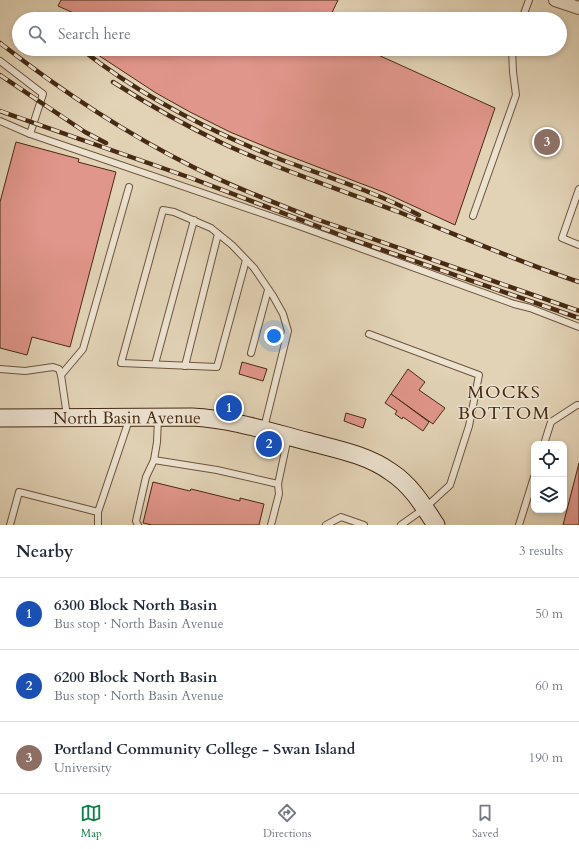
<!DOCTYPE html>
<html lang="en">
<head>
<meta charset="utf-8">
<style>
	:root { --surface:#fff; --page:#f6f6f7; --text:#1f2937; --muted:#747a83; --line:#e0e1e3; --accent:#0b8043 }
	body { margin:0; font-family:Cardo,serif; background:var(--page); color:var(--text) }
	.controls { position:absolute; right:12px; bottom:12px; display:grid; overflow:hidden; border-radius:8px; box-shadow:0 2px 6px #0003 }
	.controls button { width:36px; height:36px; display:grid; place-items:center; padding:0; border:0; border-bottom:1px solid var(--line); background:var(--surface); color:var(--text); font:20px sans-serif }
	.you { position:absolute; left:274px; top:336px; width:14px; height:14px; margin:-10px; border:3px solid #fff; border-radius:50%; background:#1a73e8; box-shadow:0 0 0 6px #1a73e833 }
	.badge { display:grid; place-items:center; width:26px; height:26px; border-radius:50%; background:var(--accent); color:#fff; font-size:13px; font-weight:700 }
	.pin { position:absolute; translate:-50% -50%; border:2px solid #fff; box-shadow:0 1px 4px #0006 }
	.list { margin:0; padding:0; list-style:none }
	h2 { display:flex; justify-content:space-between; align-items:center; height:52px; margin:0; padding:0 16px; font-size:17px }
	h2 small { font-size:13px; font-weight:400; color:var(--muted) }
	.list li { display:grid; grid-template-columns:26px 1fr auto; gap:12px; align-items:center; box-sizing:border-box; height:72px; padding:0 16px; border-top:1px solid var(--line) }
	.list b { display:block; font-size:15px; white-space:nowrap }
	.list p { margin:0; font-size:13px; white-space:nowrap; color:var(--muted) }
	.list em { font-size:13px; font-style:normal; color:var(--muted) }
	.icon { flex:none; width:22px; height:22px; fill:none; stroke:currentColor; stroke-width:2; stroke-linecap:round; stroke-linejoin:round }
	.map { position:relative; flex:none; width:579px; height:525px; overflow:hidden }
	.search { position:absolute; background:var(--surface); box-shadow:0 2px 6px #0003; left:12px; right:12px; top:12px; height:44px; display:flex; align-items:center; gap:10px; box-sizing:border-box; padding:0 14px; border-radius:22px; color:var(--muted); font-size:15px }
	.sheet { height:268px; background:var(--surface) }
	nav { display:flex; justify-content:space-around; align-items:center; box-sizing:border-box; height:56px; border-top:1px solid var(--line); background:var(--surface); font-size:11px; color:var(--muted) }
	nav a { display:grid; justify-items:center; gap:2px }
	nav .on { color:var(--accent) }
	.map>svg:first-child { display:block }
	.building { fill:#e1968b; stroke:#472a14 }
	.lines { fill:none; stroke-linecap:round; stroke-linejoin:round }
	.lane-casing { stroke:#6e543c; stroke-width:8 }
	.street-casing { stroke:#6e543c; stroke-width:14 }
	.secondary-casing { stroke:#472a14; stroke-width:19 }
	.lane { stroke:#ece2d0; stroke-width:6 }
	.street { stroke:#ece2d0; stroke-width:12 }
	.secondary { stroke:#ece2d0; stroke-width:17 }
	.rail-casing { stroke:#472a14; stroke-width:4.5 }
	.rail { stroke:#ece2d0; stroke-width:3; stroke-dasharray:9; stroke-linecap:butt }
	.labels { text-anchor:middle; stroke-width:3; stroke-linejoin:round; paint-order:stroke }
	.street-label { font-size:17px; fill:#472a14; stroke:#ece2d0 }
	.neighbourhood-label { font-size:18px; letter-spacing:1px; fill:#472a14; stroke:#ece2d0 }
</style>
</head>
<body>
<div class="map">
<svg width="579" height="525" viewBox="0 0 579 525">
	<rect width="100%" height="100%" fill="#e2d3b6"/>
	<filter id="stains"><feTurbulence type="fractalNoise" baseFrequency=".005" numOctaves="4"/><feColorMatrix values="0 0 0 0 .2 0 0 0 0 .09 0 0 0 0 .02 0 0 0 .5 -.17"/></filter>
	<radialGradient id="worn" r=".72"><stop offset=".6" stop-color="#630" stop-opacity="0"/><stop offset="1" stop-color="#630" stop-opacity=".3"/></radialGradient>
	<!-- building -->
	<g class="building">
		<polygon points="61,0 338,0 329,19 87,19 58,6"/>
		<polygon points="89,49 365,49 495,108 455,225 383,192 271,149 230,132 190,112 156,93"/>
		<polygon points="16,142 79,159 78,162 116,172 70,347 32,337 27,355 0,348 0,202"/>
		<polygon points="242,362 267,369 263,381 239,374"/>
		<polygon points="408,369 425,382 419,390 445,408 433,424 391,394"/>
		<polygon points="391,394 429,422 423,431 403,417 402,419 395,414 397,411 385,403"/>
		<polygon points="346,413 366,419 363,428 344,421"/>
		<polygon points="579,463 579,525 563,525"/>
		<polygon points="153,482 190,491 191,489 240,501 240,498 264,504 259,525 152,525 143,523"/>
	</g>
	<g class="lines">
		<!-- lane casing -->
		<g class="lane-casing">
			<g id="lane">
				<polyline points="522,19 529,0"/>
				<polyline points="0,61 43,94 30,134"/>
				<polyline points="0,121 30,134 299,226 514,304 530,308 579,327"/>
				<polyline points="579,189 562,238 579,245"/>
				<polyline points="473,216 516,95 513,72 512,49"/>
				<polyline points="246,260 217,367 121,363 163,210 174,212 211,228 232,245 254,268 273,296 283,314 288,331 264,428"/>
				<polyline points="369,334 479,375 469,426 450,485 425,508 401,525"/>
				<polyline points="251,353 268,290"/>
				<polyline points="155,364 194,220"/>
				<polyline points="185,366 218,234"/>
				<polyline points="0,369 25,371 53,367 59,369 61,375 67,416"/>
				<polyline points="61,375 83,349 129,187"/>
				<polyline points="544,444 551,422 577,405 579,405"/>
				<polyline points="154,460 217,470 278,484"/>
				<polyline points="10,525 19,492 98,512"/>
				<polyline points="98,525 98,512 129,420"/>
				<polyline points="138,525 136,521 146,477 154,460 157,442 158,418"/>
				<polyline points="271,525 279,494 278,484 288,437"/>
				<polyline points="326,525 341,517 364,525"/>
				<polyline points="519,525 534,477"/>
			</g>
		</g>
		<!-- street casing -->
		<g class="street-casing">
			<polyline id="street" points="555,0 579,8"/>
		</g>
		<!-- secondary casing -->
		<g class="secondary-casing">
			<g id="secondary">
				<path id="s1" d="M0,418L192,417C231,419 268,431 306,441C335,449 366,454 391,472C411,485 423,505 436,525"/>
			</g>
		</g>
		<!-- lane -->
		<use href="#lane" class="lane"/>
		<!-- street -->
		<use href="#street" class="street"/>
		<!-- secondary -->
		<use href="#secondary" class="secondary"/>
		<!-- rail casing -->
		<g class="rail-casing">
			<g id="rail">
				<path d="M0,43C60,90 125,133 193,167C233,187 275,203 316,219L579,311"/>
				<path d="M81,49C141,96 211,132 282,160C328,177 375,192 419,215"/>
				<polyline points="0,75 85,132 106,143"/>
				<path d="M113,82C149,105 186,126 224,144C280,170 339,189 396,211C457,235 517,261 579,282"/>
				<polyline points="0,111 191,178 351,239 579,318"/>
			</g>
		</g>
		<!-- rail -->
		<use href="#rail" class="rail"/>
	</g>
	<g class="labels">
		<!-- street labels -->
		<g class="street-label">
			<text dy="6" stroke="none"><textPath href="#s1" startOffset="127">North Basin Avenue</textPath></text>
		</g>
		<!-- neighbourhood labels -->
		<g class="neighbourhood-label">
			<text x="504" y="398">MOCKS<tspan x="504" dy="21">BOTTOM</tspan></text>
		</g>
	</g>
	<rect width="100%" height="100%" filter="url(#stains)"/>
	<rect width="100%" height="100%" fill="url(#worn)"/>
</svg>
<div class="controls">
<button><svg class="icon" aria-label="locate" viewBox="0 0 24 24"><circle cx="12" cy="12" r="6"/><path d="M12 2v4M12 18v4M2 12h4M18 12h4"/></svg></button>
<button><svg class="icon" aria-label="layers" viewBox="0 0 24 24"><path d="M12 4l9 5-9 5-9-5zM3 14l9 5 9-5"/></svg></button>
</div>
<div class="you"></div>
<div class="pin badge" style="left:229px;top:408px;background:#1a4fb4">1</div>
<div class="pin badge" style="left:269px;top:444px;background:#1a4fb4">2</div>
<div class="pin badge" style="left:547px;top:142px;background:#8d6e63">3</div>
<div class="search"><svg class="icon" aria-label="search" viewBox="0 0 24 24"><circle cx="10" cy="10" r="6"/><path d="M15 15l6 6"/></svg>Search here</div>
</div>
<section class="sheet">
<h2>Nearby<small>3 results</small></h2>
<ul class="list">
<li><span class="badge" style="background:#1a4fb4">1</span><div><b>6300 Block North Basin</b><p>Bus stop · North Basin Avenue</p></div><em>50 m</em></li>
<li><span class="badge" style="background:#1a4fb4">2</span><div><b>6200 Block North Basin</b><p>Bus stop · North Basin Avenue</p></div><em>60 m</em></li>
<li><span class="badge" style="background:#8d6e63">3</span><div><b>Portland Community College - Swan Island</b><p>University</p></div><em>190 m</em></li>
</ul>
</section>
<nav>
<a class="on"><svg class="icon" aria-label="map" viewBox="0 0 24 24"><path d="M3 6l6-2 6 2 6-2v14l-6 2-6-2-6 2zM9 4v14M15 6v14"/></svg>Map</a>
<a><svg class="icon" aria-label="directions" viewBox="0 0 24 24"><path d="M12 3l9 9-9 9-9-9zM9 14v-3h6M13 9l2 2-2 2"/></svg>Directions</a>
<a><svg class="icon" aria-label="saved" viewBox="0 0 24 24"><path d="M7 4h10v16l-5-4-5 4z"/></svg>Saved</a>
</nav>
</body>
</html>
